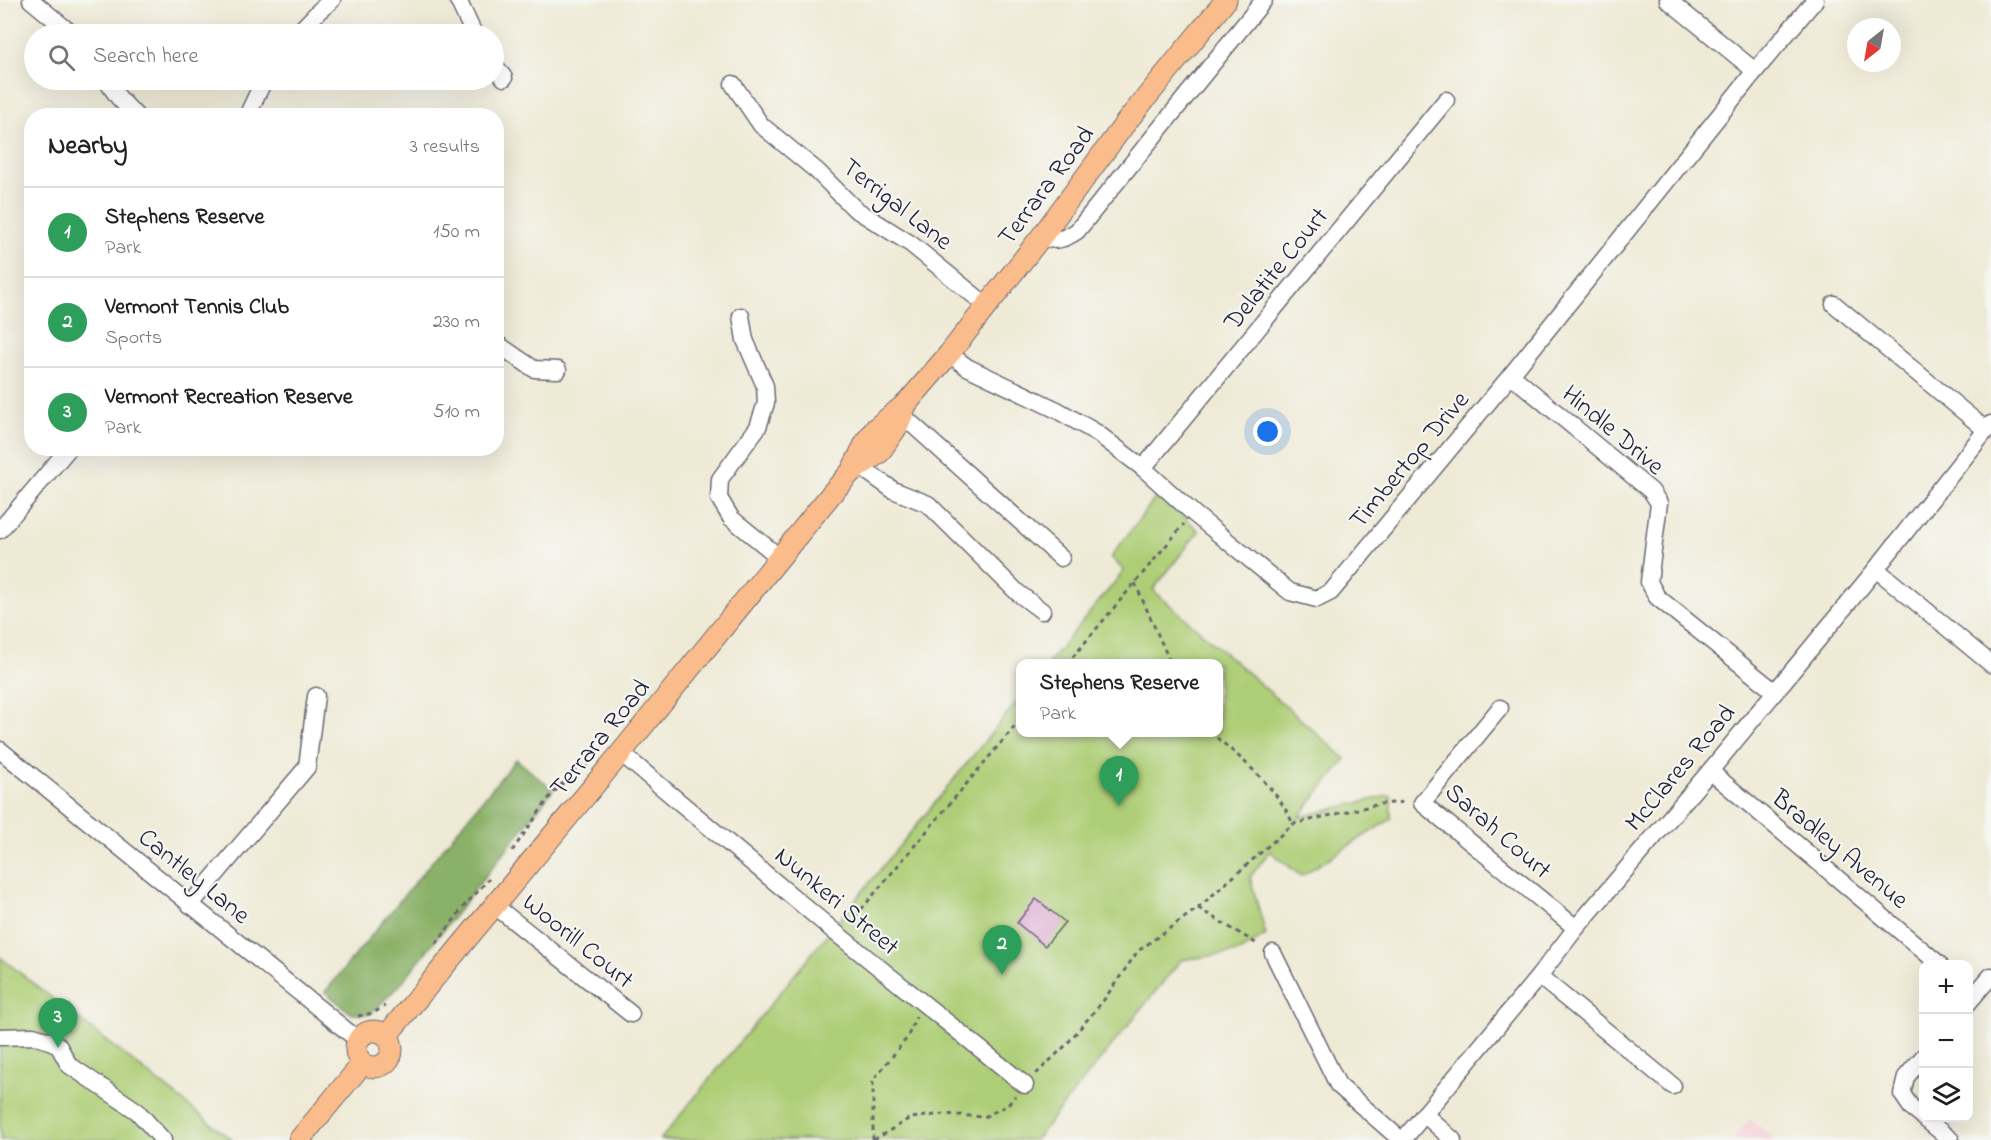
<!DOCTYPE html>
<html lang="en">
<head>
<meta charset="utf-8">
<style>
	:root { --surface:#fff; --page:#f2f2f2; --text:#202124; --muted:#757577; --line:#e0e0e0; --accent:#2563eb }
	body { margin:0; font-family:"Indie Flower",sans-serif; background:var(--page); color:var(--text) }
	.controls { position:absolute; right:18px; bottom:18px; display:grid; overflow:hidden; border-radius:12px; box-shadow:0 6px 24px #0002 }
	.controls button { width:54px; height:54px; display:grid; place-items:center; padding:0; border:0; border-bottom:2px solid var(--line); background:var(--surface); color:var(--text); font:30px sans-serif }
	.compass { position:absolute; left:1847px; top:18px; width:54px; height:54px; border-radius:50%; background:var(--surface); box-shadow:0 6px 24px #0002; rotate:211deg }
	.you { position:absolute; left:1268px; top:432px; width:21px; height:21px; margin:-15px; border:4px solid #fff; border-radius:50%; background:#1a73e8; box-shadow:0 0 0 9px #1a73e833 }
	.badge { display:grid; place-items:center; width:39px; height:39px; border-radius:50%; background:var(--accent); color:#fff; font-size:20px; font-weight:700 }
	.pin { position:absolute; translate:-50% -50px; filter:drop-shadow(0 2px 3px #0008) }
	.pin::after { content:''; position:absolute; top:32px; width:21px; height:18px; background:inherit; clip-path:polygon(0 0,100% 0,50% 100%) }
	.popup { position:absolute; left:1016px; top:659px; width:207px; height:78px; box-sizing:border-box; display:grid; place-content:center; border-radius:12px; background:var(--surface); filter:drop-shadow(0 2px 4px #0005); font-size:20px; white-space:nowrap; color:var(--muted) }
	.popup b { font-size:22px; color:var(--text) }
	.popup::after { content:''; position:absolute; left:50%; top:100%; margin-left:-12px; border:12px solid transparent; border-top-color:var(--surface) }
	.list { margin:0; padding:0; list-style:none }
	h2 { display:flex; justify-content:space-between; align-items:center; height:78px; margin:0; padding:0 24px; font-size:26px }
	h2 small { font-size:20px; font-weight:400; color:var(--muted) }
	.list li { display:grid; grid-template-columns:39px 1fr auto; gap:18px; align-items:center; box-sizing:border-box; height:90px; padding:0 24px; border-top:2px solid var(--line) }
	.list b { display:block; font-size:22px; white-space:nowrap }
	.list p { margin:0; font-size:20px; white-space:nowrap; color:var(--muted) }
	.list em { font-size:20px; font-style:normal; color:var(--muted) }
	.icon { flex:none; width:33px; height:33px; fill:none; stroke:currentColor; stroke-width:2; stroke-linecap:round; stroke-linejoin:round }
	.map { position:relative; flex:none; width:1991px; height:1140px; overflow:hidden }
	.search { position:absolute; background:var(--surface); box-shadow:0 6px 24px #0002; left:24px; top:24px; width:480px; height:66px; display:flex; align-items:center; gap:15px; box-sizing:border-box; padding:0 21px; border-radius:33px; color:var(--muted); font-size:22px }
	.panel { position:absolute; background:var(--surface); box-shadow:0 6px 24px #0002; left:24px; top:108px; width:480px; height:348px; border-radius:24px }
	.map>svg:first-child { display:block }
	.built { fill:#f5cfda }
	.green { fill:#adce76; stroke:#687858; stroke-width:1.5 }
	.forest { fill:#8ab167; stroke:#566a51; stroke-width:1.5 }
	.building { fill:#d89ecd }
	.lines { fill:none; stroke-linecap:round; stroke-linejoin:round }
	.minor-casing { stroke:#6a6871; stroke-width:19 }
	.major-casing { stroke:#6a6871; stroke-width:23 }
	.path { stroke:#6a6871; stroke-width:3; stroke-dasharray:4.5 4.5; stroke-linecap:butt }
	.minor { stroke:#fff; stroke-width:16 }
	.major { stroke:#fabc8b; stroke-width:21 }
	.labels { text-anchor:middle; stroke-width:4.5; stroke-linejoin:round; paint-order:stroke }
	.street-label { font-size:26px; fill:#22223b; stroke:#f6f6f2 }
</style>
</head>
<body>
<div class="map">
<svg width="1991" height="1140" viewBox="0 0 1991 1140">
	<rect width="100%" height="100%" fill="#f6f6f2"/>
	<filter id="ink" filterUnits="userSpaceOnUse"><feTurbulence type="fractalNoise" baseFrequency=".0167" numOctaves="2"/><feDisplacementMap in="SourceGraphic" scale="12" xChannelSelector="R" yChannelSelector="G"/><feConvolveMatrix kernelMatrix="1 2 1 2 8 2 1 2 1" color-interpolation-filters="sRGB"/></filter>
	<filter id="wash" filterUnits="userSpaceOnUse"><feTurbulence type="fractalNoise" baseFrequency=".008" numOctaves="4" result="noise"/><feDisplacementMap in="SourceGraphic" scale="24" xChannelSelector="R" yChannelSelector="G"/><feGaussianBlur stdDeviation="1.35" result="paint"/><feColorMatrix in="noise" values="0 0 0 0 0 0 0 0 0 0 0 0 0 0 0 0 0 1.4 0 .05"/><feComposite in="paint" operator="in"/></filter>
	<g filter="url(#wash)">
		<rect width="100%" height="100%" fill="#efead6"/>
		<!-- built -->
		<polygon class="built" points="1750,1119 1775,1140 1733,1140"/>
		<!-- green -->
		<g class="green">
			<polygon points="1159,493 1199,531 1153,590 1346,759 1299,817 1391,795 1391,819 1301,876 1270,851 1250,877 1266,935 1239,952 1181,960 1035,1140 660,1140 1020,698 1020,732 1218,732 1218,664 1048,663 1124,571 1111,557"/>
			<polygon points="0,957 232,1140 0,1140"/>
		</g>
		<!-- forest -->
		<polygon class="forest" points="516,759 553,790 400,985 370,1014 352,1014 325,992"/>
		<g id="blocks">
			<!-- building -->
			<polygon class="building" points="1036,899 1065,922 1045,946 1017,923"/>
		</g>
	</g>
	<g filter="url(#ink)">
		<use href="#blocks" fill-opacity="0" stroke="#6a6871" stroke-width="1.5"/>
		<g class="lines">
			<!-- minor casing -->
			<g class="minor-casing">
				<g id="minor">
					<polyline points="31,0 72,34"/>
					<polyline points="458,0 474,34"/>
					<polyline points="1668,0 1755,71"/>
					<polyline points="297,34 320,10 332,0"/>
					<polyline points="494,64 504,78"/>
					<polyline points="106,80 119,98 136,116"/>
					<polyline points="733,84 761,125 817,171 855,209 911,244 987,306"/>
					<polyline points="247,116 264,80"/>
					<path d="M1041,237C1055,242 1064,240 1077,231L1264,0"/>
					<polyline points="1834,304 1986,430"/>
					<polyline points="741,316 745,340 765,386 766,403 758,427 720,479 719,498 731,518 779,557"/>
					<polyline points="496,343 534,369 558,370"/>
					<polyline points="949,354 967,367 1057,410 1097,433 1143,468 1193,513 1290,592 1317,599 1331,592 1511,375 1755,71 1815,0"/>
					<polyline points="1511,375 1651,491 1659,503 1649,582 1657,597 1775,692"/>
					<polyline points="903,416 1061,558"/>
					<polyline points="861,467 893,490 928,504 1018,593 1042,611"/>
					<polyline points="1143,468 1446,100"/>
					<polyline points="0,530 69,448"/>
					<polyline points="1876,569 1991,664"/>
					<polyline points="1500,708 1422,803 1576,928"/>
					<polyline points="0,750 358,1040"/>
					<polyline points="621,753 836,933 1025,1085"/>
					<polyline points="1710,771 1939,964"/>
					<polyline points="190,905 307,767 316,696"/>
					<polyline points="495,906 631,1014"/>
					<polyline points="1273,953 1338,1085 1401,1140"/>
					<polyline points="1539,976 1673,1086"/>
					<polyline points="1968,1003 1991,976"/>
					<polyline points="0,1037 33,1036 50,1041 58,1045 69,1065 137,1111 163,1140"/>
					<polyline points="1924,1056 1906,1077 1902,1094 1911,1107 1924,1117"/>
					<polyline points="1424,1114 1453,1140"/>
					<polyline points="1924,1118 1951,1140"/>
					<polyline points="1403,1140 1539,976 1576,928 1710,771 1876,569 1991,424"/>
				</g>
			</g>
			<!-- major casing -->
			<g class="major-casing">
				<g id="major">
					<polyline points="851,472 867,440 876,428 907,403 949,354 1041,237 1127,121 1226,0"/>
					<circle cx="374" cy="1049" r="18"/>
					<polyline points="387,1035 621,753 832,493 851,472 879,453 897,427 907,403"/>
					<polyline points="299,1140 363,1063"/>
				</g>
			</g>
			<!-- path -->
			<g class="path">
				<polyline points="1135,583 1171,664"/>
				<polyline points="1067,664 1184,524"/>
				<path d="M1210,732C1241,758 1277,787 1293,824"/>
				<polyline points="512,851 552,794 583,763 587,767"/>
				<polyline points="1198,908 1259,945"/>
				<polyline points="851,924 854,918 1020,720"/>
				<polyline points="436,944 465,905 489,879"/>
				<polyline points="358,1016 373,1013 385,1006"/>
				<polyline points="1036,1074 1066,1045 1103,1001 1138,951 1198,908 1293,824 1380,804 1406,802"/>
				<polyline points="873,1140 873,1080 907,1038 916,1017"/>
				<polyline points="874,1140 910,1118 944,1114 984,1117 1008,1105 1015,1096"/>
			</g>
			<!-- minor -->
			<use href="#minor" class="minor"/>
			<!-- major -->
			<use href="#major" class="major"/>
		</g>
	</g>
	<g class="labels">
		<!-- street labels -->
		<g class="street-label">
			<text transform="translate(1045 185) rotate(-53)" y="9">Terrara Road</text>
			<text transform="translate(898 203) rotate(38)" y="9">Terrigal Lane</text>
			<text transform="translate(1275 268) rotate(-51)" y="9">Delatite Court</text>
			<text transform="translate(1614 429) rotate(40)" y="9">Hindle Drive</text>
			<text transform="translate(1408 459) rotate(-50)" y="9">Timbertop Drive</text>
			<text transform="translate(599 737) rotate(-51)" y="9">Terrara Road</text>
			<text transform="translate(1679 767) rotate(-50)" y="9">McClares Road</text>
			<text transform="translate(1499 830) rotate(41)" y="9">Sarah Court</text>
			<text transform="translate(1841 848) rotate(40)" y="9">Bradley Avenue</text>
			<text transform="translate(195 875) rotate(39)" y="9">Cantley Lane</text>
			<text transform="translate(838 900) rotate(40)" y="9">Nunkeri Street</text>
			<text transform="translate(579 940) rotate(39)" y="9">Woorill Court</text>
		</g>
	</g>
</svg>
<div class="controls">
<button>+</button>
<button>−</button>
<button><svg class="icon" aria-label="layers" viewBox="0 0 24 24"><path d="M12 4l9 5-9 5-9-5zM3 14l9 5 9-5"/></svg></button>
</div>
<svg class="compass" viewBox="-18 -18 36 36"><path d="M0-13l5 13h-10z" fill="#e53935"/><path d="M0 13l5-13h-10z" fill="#757577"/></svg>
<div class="you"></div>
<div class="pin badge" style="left:1119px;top:806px;background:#2e9e5b">1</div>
<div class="popup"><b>Stephens Reserve</b>Park</div>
<div class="pin badge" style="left:1002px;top:975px;background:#2e9e5b">2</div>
<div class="pin badge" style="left:58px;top:1048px;background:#2e9e5b">3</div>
<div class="search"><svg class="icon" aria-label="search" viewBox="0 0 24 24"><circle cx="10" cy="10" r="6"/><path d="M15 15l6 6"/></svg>Search here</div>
<section class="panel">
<h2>Nearby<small>3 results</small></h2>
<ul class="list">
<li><span class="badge" style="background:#2e9e5b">1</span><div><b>Stephens Reserve</b><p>Park</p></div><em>150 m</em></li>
<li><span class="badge" style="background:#2e9e5b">2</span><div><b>Vermont Tennis Club</b><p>Sports</p></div><em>230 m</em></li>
<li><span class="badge" style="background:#2e9e5b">3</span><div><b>Vermont Recreation Reserve</b><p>Park</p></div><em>510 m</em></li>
</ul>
</section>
</div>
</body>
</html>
